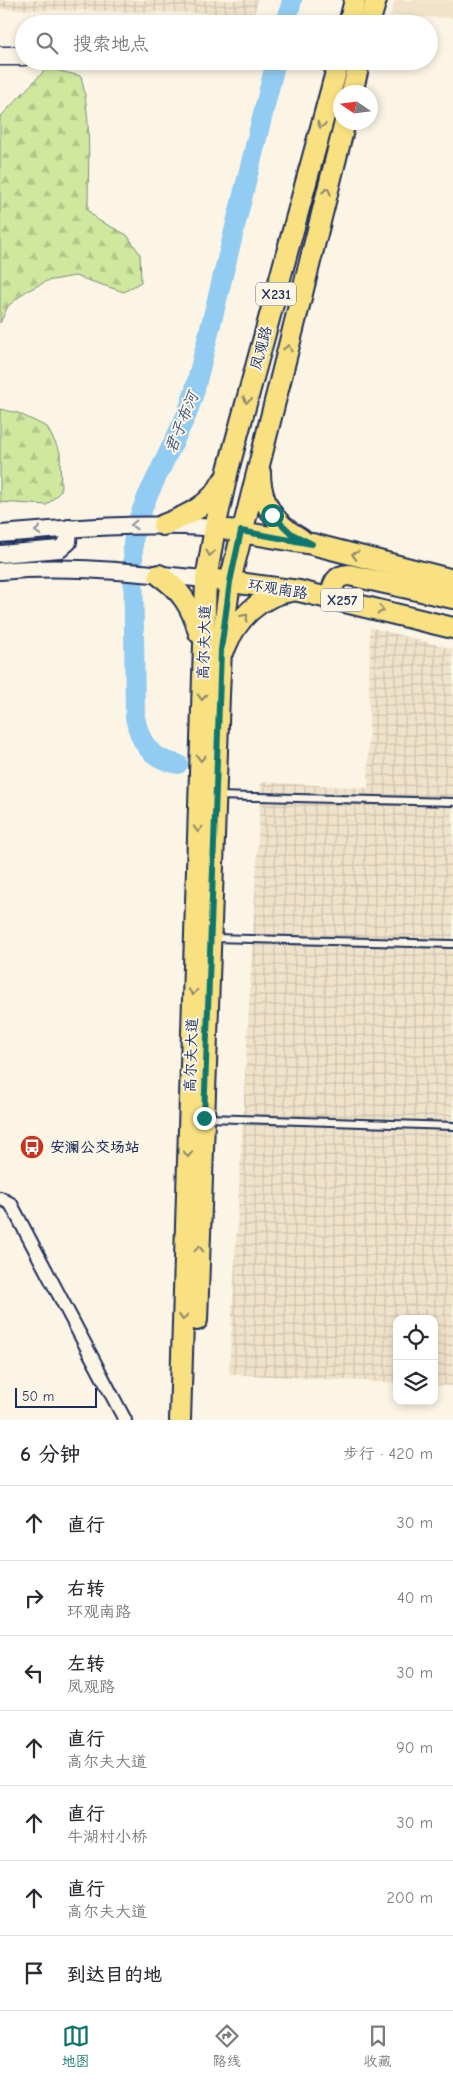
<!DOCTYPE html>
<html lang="zh">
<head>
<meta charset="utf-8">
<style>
	:root { --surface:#fff; --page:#f2f2f3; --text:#2b2b33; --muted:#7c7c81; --line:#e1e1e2; --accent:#0f766e }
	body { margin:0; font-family:"Comic Neue","LXGW WenKai TC",sans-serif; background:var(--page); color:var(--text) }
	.controls { position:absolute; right:15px; bottom:15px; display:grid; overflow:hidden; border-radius:10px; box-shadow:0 2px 8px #0003 }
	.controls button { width:45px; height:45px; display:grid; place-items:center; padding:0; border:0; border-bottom:1px solid var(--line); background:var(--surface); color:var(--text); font:25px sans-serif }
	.compass { position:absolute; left:333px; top:85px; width:45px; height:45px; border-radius:50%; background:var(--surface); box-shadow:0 2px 8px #0003; rotate:283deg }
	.scale { position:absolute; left:15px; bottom:12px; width:82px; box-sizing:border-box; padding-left:5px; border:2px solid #1b2f5e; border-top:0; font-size:14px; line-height:18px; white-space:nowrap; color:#1b2f5e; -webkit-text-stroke:4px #fcf5e5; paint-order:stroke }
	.stop { position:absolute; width:15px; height:15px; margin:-11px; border:4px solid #0f766e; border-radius:50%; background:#fff }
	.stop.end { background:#0f766e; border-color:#fff; box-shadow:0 1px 5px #0008 }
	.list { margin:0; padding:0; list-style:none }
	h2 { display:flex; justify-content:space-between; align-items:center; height:65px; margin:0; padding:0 20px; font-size:21px }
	h2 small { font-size:16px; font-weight:400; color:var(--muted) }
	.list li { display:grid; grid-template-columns:32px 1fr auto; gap:15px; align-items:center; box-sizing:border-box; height:75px; padding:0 20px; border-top:1px solid var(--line) }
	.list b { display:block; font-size:19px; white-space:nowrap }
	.list p { margin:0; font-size:16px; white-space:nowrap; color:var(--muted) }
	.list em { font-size:16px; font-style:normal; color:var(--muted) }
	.icon { flex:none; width:28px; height:28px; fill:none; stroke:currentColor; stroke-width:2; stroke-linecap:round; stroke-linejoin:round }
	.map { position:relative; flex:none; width:453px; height:1420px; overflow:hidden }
	.search { position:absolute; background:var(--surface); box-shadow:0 2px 8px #0003; left:15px; right:15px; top:15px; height:55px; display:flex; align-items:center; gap:12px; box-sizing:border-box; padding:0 18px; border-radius:28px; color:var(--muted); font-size:19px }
	.sheet { height:590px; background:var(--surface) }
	nav { display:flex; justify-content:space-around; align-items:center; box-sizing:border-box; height:70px; border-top:1px solid var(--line); background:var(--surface); font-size:14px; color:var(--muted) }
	nav a { display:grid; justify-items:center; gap:2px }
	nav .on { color:var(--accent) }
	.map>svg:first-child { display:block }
	.built { fill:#f0e3ca }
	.industrial { fill:url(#industrial-grid) }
	.forest { fill:url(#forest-firs); stroke:#758c7e }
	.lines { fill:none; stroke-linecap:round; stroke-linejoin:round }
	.river { stroke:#92ccf2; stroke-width:20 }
	.service-casing { stroke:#1b2f5e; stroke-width:10 }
	.minor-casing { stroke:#1b2f5e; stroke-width:16 }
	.tertiary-casing { stroke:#1b2f5e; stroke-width:20 }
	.secondary-casing { stroke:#1b2f5e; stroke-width:21 }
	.primary-casing { stroke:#1b2f5e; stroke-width:24 }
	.service { stroke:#fcf5e5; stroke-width:6 }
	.minor { stroke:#fcf5e5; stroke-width:12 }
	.tertiary { stroke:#fcf5e5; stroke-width:16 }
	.secondary { stroke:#fcf5e5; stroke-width:18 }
	.primary { stroke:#f9e181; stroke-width:20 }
	.oneway { stroke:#8a8870 }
	.oneway2 { stroke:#8c92a2 }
	.route { stroke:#0f766e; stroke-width:6 }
	.labels { text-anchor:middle; stroke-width:4; stroke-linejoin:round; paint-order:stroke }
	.shield { fill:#fcf5e5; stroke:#5e6a86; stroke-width:1 }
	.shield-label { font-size:14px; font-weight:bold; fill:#1b2f5e }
	.street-label { font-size:15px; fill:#1b2f5e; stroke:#fcf5e5 }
	.poi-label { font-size:15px; font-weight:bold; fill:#1b2f5e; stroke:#fcf5e5; text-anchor:start }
	.water-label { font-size:16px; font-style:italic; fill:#395683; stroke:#fcf5e5 }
</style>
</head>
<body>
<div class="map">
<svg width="453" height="1420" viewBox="0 0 453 1420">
	<defs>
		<pattern id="industrial-grid" width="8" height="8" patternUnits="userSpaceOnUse" patternTransform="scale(1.25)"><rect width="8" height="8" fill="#f0e3ca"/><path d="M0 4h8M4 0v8" fill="none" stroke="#cdc3b0"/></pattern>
		<pattern id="forest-firs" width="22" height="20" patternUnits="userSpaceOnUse" patternTransform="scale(1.25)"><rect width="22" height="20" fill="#cfe89e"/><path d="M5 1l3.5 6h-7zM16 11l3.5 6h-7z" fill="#b1c78a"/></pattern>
	</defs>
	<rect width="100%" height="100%" fill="#fcf5e5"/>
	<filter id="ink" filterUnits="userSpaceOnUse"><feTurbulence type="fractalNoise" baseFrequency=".02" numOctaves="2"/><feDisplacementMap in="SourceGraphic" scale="10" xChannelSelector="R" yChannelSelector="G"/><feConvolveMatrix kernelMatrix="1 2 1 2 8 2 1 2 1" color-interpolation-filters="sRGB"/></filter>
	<g filter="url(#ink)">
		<!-- built -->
		<polygon class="built" points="395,0 453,0 453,18 390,16"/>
		<!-- industrial -->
		<g class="industrial">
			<polygon points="0,0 258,0 254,14 0,9"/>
			<polygon points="370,627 453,649 453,1386 434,1385 434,1319 397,1319 397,1383 229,1374 261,782 368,788"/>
		</g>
		<!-- forest -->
		<g class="forest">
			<path d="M47,68L81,76C92,119 88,165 88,210L98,220L127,235L140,254L141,282L124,292L75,276L47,281L25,292L8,306L0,323V117Z"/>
			<polygon points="0,409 18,413 47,427 60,452 61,491 47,505 0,502"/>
		</g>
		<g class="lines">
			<!-- river -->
			<g class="river">
				<polyline points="286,24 292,0"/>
				<path d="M178,764C150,759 140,743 135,717L133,543L135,528L147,497L187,414L194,393L276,61"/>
			</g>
			<!-- service casing -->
			<g class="service-casing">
				<g id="service">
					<polyline points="217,796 453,802"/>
					<polyline points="212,938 453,944"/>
					<polyline points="208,1118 453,1126"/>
				</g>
			</g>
			<!-- minor casing -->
			<g class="minor-casing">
				<polyline id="minor" points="0,1198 11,1204 125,1420"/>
			</g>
			<!-- tertiary casing -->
			<g class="tertiary-casing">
				<g id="tertiary">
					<path d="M0,534C72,528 143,522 215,528"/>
					<polyline points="0,554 60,549 68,542 69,528"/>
					<path d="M0,571C69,564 138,573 206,579"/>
				</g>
			</g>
			<!-- secondary casing -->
			<g class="secondary-casing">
				<polyline id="secondary" points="0,56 24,56"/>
			</g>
			<!-- primary casing -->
			<g class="primary-casing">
				<g id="primary">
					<polyline points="349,24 355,0"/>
					<polyline points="369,24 376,0"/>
					<polyline points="352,92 360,61"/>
					<path d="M260,472C260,502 275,525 301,539"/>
					<path d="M163,525C187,516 211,505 223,481"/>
					<polyline points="229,530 312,544 453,580"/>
					<path d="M159,575C181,590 192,607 199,633"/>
					<polyline points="216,580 299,591 453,628"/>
					<path d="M330,598C333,586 334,575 349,575L453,598"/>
					<path d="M225,648C236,620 260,595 291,591"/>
					<polyline points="197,1320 219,695 221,650 230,581 345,122"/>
					<polyline points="180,1420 206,579 215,528 228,470 339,61"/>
				</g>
			</g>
			<!-- service -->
			<use href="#service" class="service"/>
			<!-- minor -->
			<use href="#minor" class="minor"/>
			<!-- tertiary -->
			<use href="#tertiary" class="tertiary"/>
			<!-- secondary -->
			<use href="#secondary" class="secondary"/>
			<!-- primary -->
			<use href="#primary" class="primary"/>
		</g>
		<!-- one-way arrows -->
		<defs><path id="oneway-chevron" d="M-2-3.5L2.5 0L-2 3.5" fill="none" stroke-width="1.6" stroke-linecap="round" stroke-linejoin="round" transform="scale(1.25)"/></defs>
		<g class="oneway">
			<use href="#oneway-chevron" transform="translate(321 125) rotate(105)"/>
			<use href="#oneway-chevron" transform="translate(327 191) rotate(-76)"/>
			<use href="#oneway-chevron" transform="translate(288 348) rotate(-76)"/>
			<use href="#oneway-chevron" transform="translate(247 400) rotate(105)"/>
			<use href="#oneway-chevron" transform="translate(210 553) rotate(99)"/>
			<use href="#oneway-chevron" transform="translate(355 555) rotate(-165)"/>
			<use href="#oneway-chevron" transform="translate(381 610) rotate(14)"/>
			<use href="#oneway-chevron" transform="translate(245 617) rotate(-48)"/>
			<use href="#oneway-chevron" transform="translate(202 697) rotate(91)"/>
			<use href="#oneway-chevron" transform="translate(201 758) rotate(92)"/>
			<use href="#oneway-chevron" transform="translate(198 829) rotate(92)"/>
			<use href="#oneway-chevron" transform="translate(193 992) rotate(92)"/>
			<use href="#oneway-chevron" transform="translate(188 1154) rotate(92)"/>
			<use href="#oneway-chevron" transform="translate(199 1249) rotate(-88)"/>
			<use href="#oneway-chevron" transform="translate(183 1317) rotate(92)"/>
		</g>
		<g class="oneway2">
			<use href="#oneway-chevron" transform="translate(134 525) rotate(179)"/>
			<use href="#oneway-chevron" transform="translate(38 531) rotate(175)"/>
		</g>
	</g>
	<g class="lines" filter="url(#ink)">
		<!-- route -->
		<polyline class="route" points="204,1118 221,650 230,582 241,531 312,544 292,534 272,515"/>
	</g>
	<!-- icons -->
	<defs>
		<g id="bus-disc" transform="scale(1.25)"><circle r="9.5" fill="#c8321e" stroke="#fcf5e5"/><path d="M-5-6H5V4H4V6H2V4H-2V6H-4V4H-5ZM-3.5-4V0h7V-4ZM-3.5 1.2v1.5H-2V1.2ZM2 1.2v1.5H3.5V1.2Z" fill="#fff"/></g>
	</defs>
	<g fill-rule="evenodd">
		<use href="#bus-disc" x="32" y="1147"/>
	</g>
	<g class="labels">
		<!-- shield labels -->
		<g class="shield">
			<rect x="256" y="282.5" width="40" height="23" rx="4"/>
			<rect x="321" y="588.5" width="42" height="23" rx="4"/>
		</g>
		<g class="shield-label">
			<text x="276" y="299">X231</text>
			<text x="342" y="605">X257</text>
		</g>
		<!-- street labels -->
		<g class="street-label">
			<text transform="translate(261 348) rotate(-75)" y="5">凤观路</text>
			<text transform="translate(278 589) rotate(9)" y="5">环观南路</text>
			<text transform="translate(204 642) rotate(-88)" y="5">高尔夫大道</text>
			<text transform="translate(191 1055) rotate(-88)" y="5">高尔夫大道</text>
		</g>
		<!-- poi labels -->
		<g class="poi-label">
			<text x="50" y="1152">安澜公交场站</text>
		</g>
		<!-- water labels -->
		<g class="water-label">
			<text transform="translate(181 422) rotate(-68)" y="6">君子布河</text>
		</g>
	</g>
</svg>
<div class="controls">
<button><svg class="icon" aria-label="locate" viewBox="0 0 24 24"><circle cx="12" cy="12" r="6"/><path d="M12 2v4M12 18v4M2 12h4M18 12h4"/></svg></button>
<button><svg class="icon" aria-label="layers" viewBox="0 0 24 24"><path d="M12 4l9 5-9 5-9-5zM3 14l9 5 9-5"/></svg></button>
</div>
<svg class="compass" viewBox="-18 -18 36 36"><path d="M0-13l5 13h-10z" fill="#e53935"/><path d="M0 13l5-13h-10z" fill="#7c7c81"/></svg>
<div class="scale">50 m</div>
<div class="stop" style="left:272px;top:515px"></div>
<div class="stop end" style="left:204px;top:1118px"></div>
<div class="search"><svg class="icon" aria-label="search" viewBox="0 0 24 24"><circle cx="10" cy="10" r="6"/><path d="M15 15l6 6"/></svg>搜索地点</div>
</div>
<section class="sheet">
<h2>6 分钟<small>步行 · 420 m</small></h2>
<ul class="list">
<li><svg class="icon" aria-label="ahead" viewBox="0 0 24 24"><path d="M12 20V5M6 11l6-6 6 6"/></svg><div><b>直行</b></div><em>30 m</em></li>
<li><svg class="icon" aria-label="right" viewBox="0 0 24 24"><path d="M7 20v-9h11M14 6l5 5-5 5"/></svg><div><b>右转</b><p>环观南路</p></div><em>40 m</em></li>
<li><svg class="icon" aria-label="left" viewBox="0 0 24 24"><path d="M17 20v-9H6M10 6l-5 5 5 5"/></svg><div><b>左转</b><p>凤观路</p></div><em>30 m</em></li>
<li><svg class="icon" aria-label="ahead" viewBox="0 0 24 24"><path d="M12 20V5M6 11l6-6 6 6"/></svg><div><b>直行</b><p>高尔夫大道</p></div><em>90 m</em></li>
<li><svg class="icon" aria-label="ahead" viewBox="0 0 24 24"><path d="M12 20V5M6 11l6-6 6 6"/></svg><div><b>直行</b><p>牛湖村小桥</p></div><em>30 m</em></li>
<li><svg class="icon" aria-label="ahead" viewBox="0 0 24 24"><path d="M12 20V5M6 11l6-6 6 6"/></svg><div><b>直行</b><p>高尔夫大道</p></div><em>200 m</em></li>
<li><svg class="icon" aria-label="arrive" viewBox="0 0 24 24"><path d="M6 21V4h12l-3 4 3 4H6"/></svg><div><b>到达目的地</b></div></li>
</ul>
</section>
<nav>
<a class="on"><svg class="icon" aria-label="map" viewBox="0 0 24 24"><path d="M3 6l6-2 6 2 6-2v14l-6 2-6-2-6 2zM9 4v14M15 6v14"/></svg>地图</a>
<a><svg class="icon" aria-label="directions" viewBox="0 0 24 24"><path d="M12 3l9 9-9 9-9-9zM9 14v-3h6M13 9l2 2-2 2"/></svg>路线</a>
<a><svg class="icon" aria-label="saved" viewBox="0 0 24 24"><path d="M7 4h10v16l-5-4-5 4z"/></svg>收藏</a>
</nav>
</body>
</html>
